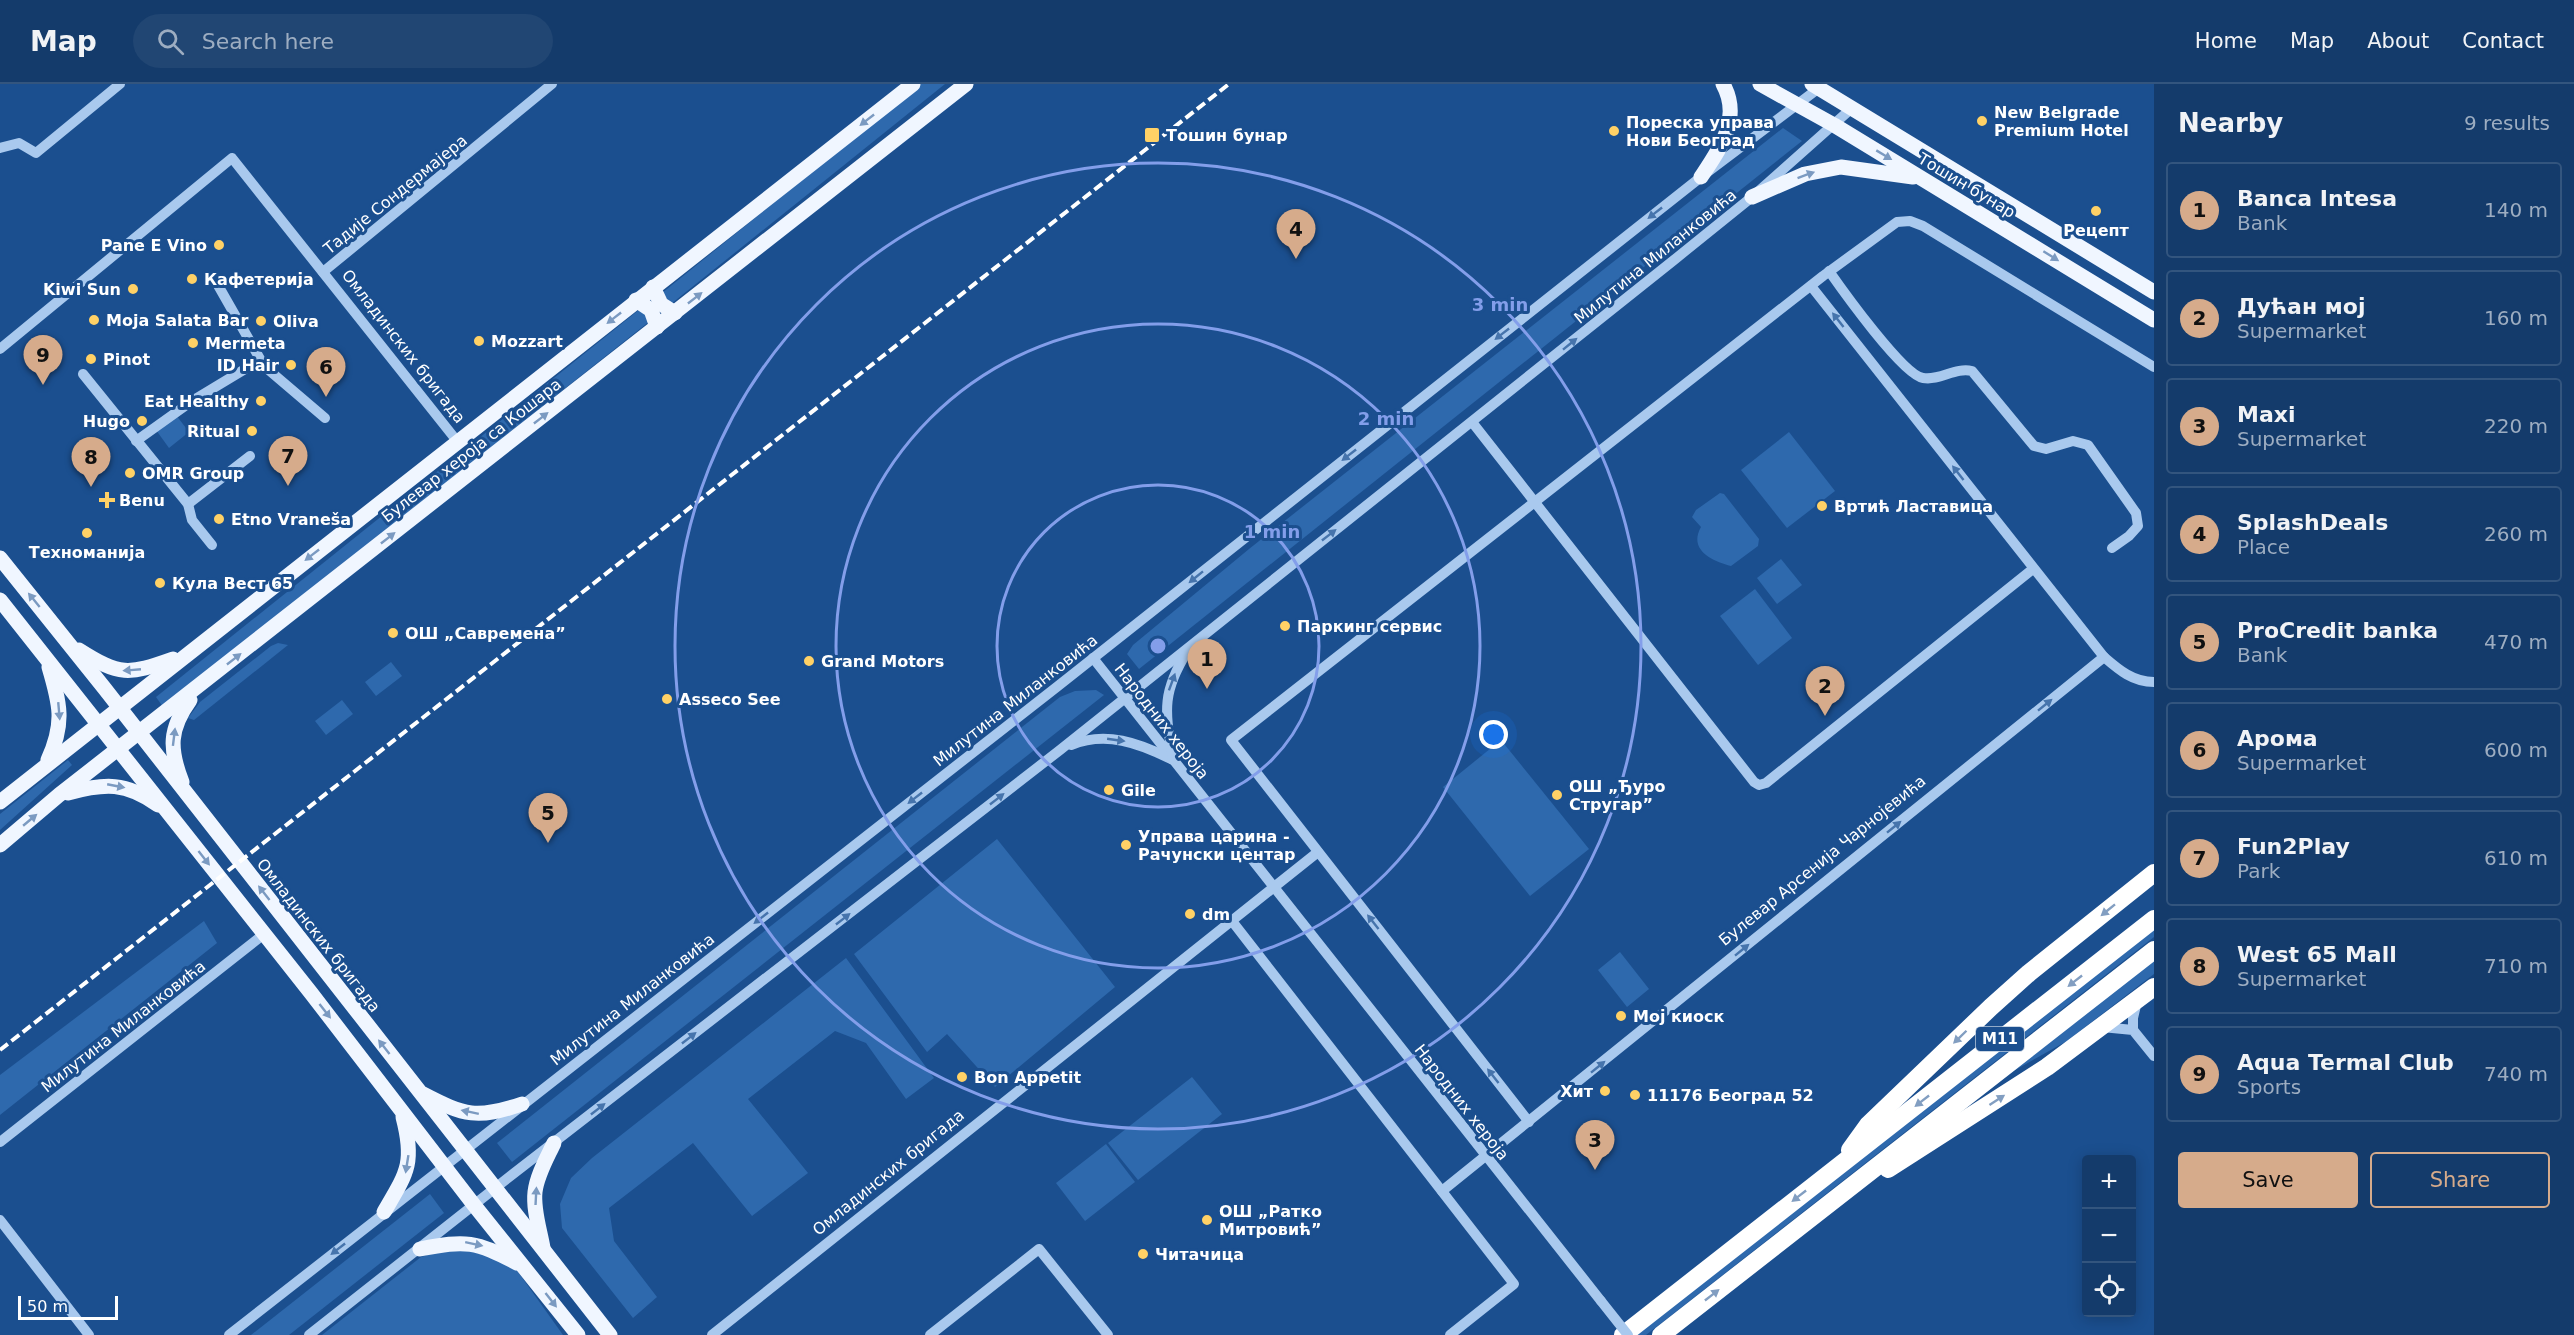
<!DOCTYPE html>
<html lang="en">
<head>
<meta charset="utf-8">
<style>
	:root { --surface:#143b6b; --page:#214673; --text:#f1f3f6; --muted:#9dadc1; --line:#33557e; --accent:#d6ab8b }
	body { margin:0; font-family:"DejaVu Sans",sans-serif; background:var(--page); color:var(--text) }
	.controls { position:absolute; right:18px; bottom:18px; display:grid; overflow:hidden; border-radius:6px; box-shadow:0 3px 15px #0003 }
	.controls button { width:54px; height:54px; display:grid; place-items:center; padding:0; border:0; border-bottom:2px solid var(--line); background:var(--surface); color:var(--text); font:30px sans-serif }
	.scale { position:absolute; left:18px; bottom:15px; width:100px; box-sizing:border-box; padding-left:6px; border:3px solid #fff; border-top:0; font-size:16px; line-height:21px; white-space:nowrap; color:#fff; -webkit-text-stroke:4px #1b4f8f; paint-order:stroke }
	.you { position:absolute; left:1494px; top:651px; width:21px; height:21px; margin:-15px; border:4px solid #fff; border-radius:50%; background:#1a73e8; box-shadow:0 0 0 9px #1a73e833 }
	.badge { display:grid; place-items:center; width:39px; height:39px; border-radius:50%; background:var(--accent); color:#111; font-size:20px; font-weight:700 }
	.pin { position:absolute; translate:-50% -50px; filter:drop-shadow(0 2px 3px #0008) }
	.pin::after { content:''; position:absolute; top:32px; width:21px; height:18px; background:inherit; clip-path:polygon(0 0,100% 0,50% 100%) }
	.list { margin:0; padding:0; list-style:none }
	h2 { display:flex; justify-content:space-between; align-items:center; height:78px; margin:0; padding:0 24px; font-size:26px }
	h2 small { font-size:20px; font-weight:400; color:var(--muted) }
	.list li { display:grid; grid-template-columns:39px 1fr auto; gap:18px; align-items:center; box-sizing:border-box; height:96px; margin:0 12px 12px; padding:0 12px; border:2px solid var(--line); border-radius:6px }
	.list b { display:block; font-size:22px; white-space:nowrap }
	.list p { margin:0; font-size:20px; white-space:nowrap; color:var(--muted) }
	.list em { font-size:20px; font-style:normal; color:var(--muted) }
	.actions { display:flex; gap:12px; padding:18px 24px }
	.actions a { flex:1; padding:14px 0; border:2px solid var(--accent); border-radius:6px; text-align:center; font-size:21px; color:var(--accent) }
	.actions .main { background:var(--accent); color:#111 }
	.icon { flex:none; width:33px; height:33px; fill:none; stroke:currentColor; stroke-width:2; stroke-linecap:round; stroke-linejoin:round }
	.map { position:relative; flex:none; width:2154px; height:1251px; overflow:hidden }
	header { display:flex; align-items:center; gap:36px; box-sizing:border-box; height:84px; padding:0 30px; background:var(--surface); border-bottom:2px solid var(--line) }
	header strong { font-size:28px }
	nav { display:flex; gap:33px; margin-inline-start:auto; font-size:21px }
	.search { width:420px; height:54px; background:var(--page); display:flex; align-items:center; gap:15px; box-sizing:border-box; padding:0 21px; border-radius:33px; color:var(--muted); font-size:22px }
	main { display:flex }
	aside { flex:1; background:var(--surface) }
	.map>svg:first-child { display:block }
	.green { fill:#2e69ad }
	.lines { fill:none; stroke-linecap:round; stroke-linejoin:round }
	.minor { stroke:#a9c9ee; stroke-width:10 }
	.major { stroke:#f0f6ff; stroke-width:15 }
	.highway { stroke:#fff; stroke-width:18 }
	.rail { stroke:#fff; stroke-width:4; stroke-dasharray:10 4.5; stroke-linecap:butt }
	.minor-bridge { stroke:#a9c9ee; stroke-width:10 }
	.oneway { fill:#7b9ac1 }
	.oneway2 { fill:#4674ac }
	.oneway3 { fill:#829ec1 }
	.ring { fill:none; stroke:#839eea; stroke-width:3 }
	.poi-dot { fill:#ffd166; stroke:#1b4f8f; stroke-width:2 }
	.labels { text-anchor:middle; stroke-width:6; stroke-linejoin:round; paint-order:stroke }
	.shield { fill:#1b4f8f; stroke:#bbcadd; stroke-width:1.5 }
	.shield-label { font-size:15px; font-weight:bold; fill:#fff }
	.poi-label { font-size:16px; font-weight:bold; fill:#fff; stroke:#1b4f8f; text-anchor:start }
	.street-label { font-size:16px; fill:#fff; stroke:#1b4f8f }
	.centre { fill:#839eea; stroke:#1b4f8f; stroke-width:3 }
	.ring-label { font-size:18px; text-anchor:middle; font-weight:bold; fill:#839eea; stroke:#1b4f8f; stroke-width:6; stroke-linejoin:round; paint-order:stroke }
</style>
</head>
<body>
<header>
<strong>Map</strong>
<div class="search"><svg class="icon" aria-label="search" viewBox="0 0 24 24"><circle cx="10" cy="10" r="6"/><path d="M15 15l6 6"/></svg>Search here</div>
<nav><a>Home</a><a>Map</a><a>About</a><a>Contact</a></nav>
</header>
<main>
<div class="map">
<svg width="2154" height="1251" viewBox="0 0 2154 1251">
	<rect width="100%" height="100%" fill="#1b4f8f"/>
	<!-- green -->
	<g class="green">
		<polygon points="921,0 945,0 671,220 662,209"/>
		<polygon points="1783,44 1802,57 1139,585 1127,570 1133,561 1249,465"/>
		<polygon points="640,225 650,237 163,623 156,613"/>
		<polygon points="176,331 189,348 169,364 156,346"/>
		<polygon points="1789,348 1835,407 1787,444 1741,386"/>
		<path d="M1720,409L1724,410L1759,455L1758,462L1731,482C1712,477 1688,466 1701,443L1692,433L1696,426Z"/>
		<polygon points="1781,475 1802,501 1777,520 1757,494"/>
		<polygon points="1755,505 1792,554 1758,581 1720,532"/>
		<polygon points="278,559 288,561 194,636 188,634 200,618 271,562"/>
		<polygon points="391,578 402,592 376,612 365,598"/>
		<polygon points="1096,606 1104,611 512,1078 497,1059 1060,613 1075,607"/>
		<polygon points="342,616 353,630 326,651 315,637"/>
		<polygon points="1501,656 1589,765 1530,812 1443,703"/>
		<polygon points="68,676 72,681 0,746 0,730"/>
		<polygon points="997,755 1115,903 995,1003 947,950 927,968 854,870"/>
		<polygon points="204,837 217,859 0,1031 0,991"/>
		<polygon points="2154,842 2154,853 1646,1251 1629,1251"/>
		<polygon points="1620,868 1649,905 1627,923 1598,886"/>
		<polygon points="846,874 934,994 906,1015 866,959 835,947 748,1015 808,1089 752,1132 693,1059 609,1124 614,1157 657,1213 633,1234 562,1144 560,1120 571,1094 592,1074"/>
		<polygon points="2154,874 2154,890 2067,957 1999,995"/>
		<polygon points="1192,993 1222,1030 1138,1096 1108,1059"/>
		<polygon points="1106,1060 1135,1098 1085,1137 1056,1099"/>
		<polygon points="430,1110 444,1129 289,1251 251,1251"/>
		<polygon points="474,1164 516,1185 563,1251 322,1251 421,1173 440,1167"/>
	</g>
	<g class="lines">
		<!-- minor -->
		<g class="minor">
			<polyline points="0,64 19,59 36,69 120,0"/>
			<path d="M1829,187C1843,207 1903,291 1923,294C1940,297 1955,283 1972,287L2034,362L2046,365L2073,357L2088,361L2136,429L2138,442L2129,452L2112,464"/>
			<polyline points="323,188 552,0"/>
			<polyline points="215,196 264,282 325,334"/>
			<path d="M1811,202L2104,573C2119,586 2133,598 2154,598"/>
			<polyline points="0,265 232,74 457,357"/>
			<polyline points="83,290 188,420 192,436 212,461"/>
			<polyline points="1472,338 1754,698 1759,701 1766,699 2033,485"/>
			<polyline points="136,357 192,317 260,276"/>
			<polyline points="188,420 250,372"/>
			<polyline points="1093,574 1601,1217"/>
			<path d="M1071,661C1106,647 1139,659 1171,675"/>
			<path d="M1173,676C1166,630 1160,611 1187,568"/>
			<polyline points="1232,837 1514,1200 1450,1251"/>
			<polyline points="2102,943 2133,946 2154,972"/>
			<polyline points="2133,946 2133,934 2137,917"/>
			<polyline points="1529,1038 1231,656 1823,192 1897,138 1910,137 1923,142 2154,283"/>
			<polyline points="0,1058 264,850"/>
			<polyline points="1442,1107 2104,573"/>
			<polyline points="0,1136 89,1251"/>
			<polyline points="229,1251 1058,602 1701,93 1819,4"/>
			<polyline points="309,1251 513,1090 1060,666 1674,176 1752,113 1852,24"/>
			<polyline points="712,1251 1318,768"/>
			<polyline points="930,1251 1039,1165 1108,1251"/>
		</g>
		<!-- major -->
		<g class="major">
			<polyline points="1760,0 1834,41 2154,236"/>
			<polyline points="1812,0 2154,208"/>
			<path d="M1701,93C1720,65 1742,34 1723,0"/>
			<polyline points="1752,113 1805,90 1841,83 1913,93"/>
			<polyline points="653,203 661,220 675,229"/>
			<polyline points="636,216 651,226 657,243"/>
			<polyline points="0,474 105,605 610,1251"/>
			<polyline points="0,516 311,909 474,1121 578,1251"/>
			<path d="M79,566C120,592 128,591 173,575"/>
			<path d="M48,676C65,639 60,620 49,583"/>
			<path d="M182,698C169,665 169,645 190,616"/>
			<path d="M68,709C105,699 126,698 158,721"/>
			<polyline points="0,718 913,0"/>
			<polyline points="0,761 59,711 966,0"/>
			<path d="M423,1010C465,1032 477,1035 522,1020"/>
			<path d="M384,1128C407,1089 415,1079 403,1033"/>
			<path d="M543,1164C540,1146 533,1126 535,1108C537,1091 547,1074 554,1059"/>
			<path d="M420,1165C467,1156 475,1157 517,1179"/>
		</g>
		<!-- highway -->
		<g class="highway">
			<polyline points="1850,1066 1868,1041 1991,923 2029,889 2154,789"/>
			<polyline points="1888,1085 2047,983 2154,903"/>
			<polyline points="1623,1251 2154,835"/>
			<polyline points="1661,1251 2154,866"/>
		</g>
		<!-- rail -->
		<polyline class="rail" points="0,966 1229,0"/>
		<!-- minor-bridge -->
		<polyline class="minor-bridge" points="1601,1217 1628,1251"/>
	</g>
	<!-- one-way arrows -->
	<defs><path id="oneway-solid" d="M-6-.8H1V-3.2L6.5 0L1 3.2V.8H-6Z" transform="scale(1.5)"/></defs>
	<g class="oneway">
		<use href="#oneway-solid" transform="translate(867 36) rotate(142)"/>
		<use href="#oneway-solid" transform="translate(1884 71) rotate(31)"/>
		<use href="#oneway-solid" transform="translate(1806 91) rotate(-20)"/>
		<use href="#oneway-solid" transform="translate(2051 172) rotate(32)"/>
		<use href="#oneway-solid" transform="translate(695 214) rotate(-38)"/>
		<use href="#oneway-solid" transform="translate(614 234) rotate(142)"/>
		<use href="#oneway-solid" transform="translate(541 334) rotate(-38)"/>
		<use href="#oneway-solid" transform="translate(388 454) rotate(-38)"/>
		<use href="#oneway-solid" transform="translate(312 471) rotate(142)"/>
		<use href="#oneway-solid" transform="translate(34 516) rotate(-129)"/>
		<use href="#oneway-solid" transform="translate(234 575) rotate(-38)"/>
		<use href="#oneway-solid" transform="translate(132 586) rotate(175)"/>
		<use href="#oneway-solid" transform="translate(59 627) rotate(85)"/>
		<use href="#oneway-solid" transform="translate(174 653) rotate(-83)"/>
		<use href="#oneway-solid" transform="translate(116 702) rotate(11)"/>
		<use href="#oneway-solid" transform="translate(30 736) rotate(-40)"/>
		<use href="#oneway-solid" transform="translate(204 774) rotate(52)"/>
		<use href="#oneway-solid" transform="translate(264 809) rotate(-128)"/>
		<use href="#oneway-solid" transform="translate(325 927) rotate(52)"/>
		<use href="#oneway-solid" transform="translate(384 963) rotate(-128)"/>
		<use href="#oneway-solid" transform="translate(470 1028) rotate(-168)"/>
		<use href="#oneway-solid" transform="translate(407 1080) rotate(99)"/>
		<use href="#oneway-solid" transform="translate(536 1112) rotate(-87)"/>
		<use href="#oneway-solid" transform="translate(474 1160) rotate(12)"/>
		<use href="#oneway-solid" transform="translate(551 1216) rotate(52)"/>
	</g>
	<g class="oneway2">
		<use href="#oneway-solid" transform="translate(1655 129) rotate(142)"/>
		<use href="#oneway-solid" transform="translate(1838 236) rotate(-128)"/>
		<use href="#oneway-solid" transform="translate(1502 250) rotate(142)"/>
		<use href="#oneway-solid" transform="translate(1570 260) rotate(-39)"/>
		<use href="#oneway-solid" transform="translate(1349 371) rotate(142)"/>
		<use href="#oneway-solid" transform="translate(1958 389) rotate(-128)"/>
		<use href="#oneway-solid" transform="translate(1329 451) rotate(-38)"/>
		<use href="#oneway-solid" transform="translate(1196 493) rotate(141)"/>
		<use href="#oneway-solid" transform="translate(1172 598) rotate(-70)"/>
		<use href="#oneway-solid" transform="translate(2045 621) rotate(-39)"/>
		<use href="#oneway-solid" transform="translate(1116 656) rotate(8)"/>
		<use href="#oneway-solid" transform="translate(915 714) rotate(142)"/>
		<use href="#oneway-solid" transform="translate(997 715) rotate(-38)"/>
		<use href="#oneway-solid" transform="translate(1894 743) rotate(-39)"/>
		<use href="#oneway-solid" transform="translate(761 834) rotate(142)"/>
		<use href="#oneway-solid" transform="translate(843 835) rotate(-38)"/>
		<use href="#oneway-solid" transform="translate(1373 838) rotate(-128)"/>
		<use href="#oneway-solid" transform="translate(1742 866) rotate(-39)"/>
		<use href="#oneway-solid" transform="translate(689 954) rotate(-38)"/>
		<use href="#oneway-solid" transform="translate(1598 983) rotate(-39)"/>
		<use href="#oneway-solid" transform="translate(1493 992) rotate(-128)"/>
		<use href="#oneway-solid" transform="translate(598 1025) rotate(-38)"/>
		<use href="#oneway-solid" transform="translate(338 1165) rotate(142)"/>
	</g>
	<g class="oneway3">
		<use href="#oneway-solid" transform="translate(2108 826) rotate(141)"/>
		<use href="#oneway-solid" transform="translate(2075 897) rotate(142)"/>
		<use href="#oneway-solid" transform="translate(1960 953) rotate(136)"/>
		<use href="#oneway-solid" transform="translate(1997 1016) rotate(-33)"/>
		<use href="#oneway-solid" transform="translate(1922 1017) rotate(142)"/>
		<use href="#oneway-solid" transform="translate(1799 1112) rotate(142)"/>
		<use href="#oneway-solid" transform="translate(1712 1211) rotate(-38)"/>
	</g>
	<!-- distance rings -->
	<g class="ring">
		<circle cx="1158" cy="562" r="161"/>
		<circle cx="1158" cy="562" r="322"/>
		<circle cx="1158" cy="562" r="483"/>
	</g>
	<!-- markers -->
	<g class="poi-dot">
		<circle cx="1982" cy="37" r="6"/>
		<circle cx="1614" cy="47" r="6"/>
		<rect x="1144" y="43" width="16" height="16" rx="3"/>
		<circle cx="2096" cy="127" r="6"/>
		<circle cx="219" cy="161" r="6"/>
		<circle cx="192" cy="195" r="6"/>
		<circle cx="133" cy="205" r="6"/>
		<circle cx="94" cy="236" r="6"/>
		<circle cx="261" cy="237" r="6"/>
		<circle cx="479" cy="257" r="6"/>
		<circle cx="193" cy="259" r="6"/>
		<circle cx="91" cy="275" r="6"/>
		<circle cx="291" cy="281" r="6"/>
		<circle cx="261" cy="317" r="6"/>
		<circle cx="142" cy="337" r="6"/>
		<circle cx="252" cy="347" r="6"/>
		<circle cx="130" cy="389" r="6"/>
		<path d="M104 407h6v6h6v6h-6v6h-6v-6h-6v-6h6z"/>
		<circle cx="1822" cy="422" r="6"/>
		<circle cx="219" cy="435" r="6"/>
		<circle cx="87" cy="449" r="6"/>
		<circle cx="160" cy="499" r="6"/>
		<circle cx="1285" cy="542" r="6"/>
		<circle cx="393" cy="549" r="6"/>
		<circle cx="809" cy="577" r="6"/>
		<circle cx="667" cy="615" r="6"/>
		<circle cx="1109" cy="706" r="6"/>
		<circle cx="1557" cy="711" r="6"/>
		<circle cx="1126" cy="761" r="6"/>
		<circle cx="1190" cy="830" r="6"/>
		<circle cx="1621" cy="932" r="6"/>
		<circle cx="962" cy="993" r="6"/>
		<circle cx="1605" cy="1007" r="6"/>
		<circle cx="1635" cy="1011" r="6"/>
		<circle cx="1207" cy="1136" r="6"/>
		<circle cx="1143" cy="1170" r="6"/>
	</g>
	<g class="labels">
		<!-- shield labels -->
		<rect class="shield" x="1976" y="943" width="48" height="24" rx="4.5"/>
		<g class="shield-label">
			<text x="2000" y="960">M11</text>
		</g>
		<!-- poi labels -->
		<g class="poi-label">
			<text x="1994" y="34">New Belgrade<tspan x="1994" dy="18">Premium Hotel</tspan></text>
			<text x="1626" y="44">Пореска управа<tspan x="1626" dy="18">Нови Београд</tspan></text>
			<text x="1166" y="57">Тошин бунар</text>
			<text x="2096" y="152" text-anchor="middle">Рецепт</text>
			<text x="207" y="167" text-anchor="end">Pane E Vino</text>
			<text x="204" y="201">Кафетерија</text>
			<text x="121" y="211" text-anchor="end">Kiwi Sun</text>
			<text x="106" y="242">Moja Salata Bar</text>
			<text x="273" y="243">Oliva</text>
			<text x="491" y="263">Mozzart</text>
			<text x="205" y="265">Mermeta</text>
			<text x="103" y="281">Pinot</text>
			<text x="279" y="287" text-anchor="end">ID Hair</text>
			<text x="249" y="323" text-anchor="end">Eat Healthy</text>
			<text x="130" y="343" text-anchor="end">Hugo</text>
			<text x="240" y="353" text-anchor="end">Ritual</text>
			<text x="142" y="395">OMR Group</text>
			<text x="119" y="422">Benu</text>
			<text x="1834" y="428">Вртић Ластавица</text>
			<text x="231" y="441">Etno Vraneša</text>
			<text x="87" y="474" text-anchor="middle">Техноманија</text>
			<text x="172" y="505">Кула Вест 65</text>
			<text x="1297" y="548">Паркинг сервис</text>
			<text x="405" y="555">ОШ „Савремена”</text>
			<text x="821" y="583">Grand Motors</text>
			<text x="679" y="621">Asseco See</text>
			<text x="1569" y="708">ОШ „Ђуро<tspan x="1569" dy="18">Стругар”</tspan></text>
			<text x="1121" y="712">Gile</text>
			<text x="1138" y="758">Управа царина -<tspan x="1138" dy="18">Рачунски центар</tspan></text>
			<text x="1202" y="836">dm</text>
			<text x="1633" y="938">Мој киоск</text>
			<text x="974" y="999">Bon Appetit</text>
			<text x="1593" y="1013" text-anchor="end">Хит</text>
			<text x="1647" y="1017">11176 Београд 52</text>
			<text x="1219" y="1133">ОШ „Ратко<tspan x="1219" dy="18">Митровић”</tspan></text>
			<text x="1155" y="1176">Читачица</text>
		</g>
		<!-- street labels -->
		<g class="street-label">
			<text transform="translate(1967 101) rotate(31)" y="6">Тошин бунар</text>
			<text transform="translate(395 110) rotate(-39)" y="6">Тадије Сондермајера</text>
			<text transform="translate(1655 172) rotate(-39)" y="6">Милутина Миланковића</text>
			<text transform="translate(404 262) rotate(52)" y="6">Омладинских бригада</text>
			<text transform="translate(471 366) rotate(-38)" y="6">Булевар хероја са Кошара</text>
			<text transform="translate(1015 616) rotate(-38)" y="6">Милутина Миланковића</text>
			<text transform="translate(1162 637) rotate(52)" y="6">Народних хероја</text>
			<text transform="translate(1822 776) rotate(-39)" y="6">Булевар Арсенија Чарнојевића</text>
			<text transform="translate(319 851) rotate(52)" y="6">Омладинских бригада</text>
			<text transform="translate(632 915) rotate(-38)" y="6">Милутина Миланковића</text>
			<text transform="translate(123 942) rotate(-38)" y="6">Милутина Миланковића</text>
			<text transform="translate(1462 1018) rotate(52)" y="6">Народних хероја</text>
			<text transform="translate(888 1088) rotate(-39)" y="6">Омладинских бригада</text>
		</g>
	</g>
	<circle cx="1158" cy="562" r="9" class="centre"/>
	<g class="ring-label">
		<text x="1500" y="227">3 min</text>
		<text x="1386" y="341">2 min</text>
		<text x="1272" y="454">1 min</text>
	</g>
</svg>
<div class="controls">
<button>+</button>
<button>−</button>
<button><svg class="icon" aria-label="locate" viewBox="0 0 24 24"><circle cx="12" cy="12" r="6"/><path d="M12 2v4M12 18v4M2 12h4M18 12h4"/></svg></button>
</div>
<div class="scale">50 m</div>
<div class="you"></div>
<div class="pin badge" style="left:1207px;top:605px">1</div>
<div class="pin badge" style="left:1825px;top:632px">2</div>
<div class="pin badge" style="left:1595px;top:1086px">3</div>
<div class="pin badge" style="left:1296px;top:175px">4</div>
<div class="pin badge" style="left:548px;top:759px">5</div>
<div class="pin badge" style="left:326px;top:313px">6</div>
<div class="pin badge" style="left:288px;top:402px">7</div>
<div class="pin badge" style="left:91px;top:403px">8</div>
<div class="pin badge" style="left:43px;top:301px">9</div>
</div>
<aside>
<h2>Nearby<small>9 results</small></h2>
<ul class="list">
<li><span class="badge">1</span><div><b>Banca Intesa</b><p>Bank</p></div><em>140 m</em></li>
<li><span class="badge">2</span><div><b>Дућан мој</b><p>Supermarket</p></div><em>160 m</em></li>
<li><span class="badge">3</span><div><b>Maxi</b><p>Supermarket</p></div><em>220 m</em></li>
<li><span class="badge">4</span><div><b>SplashDeals</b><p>Place</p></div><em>260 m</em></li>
<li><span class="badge">5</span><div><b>ProCredit banka</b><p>Bank</p></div><em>470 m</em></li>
<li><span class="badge">6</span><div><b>Арома</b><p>Supermarket</p></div><em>600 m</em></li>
<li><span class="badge">7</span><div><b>Fun2Play</b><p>Park</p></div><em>610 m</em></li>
<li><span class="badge">8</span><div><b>West 65 Mall</b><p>Supermarket</p></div><em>710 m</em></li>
<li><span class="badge">9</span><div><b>Aqua Termal Club</b><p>Sports</p></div><em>740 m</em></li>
</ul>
<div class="actions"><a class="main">Save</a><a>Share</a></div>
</aside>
</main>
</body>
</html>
